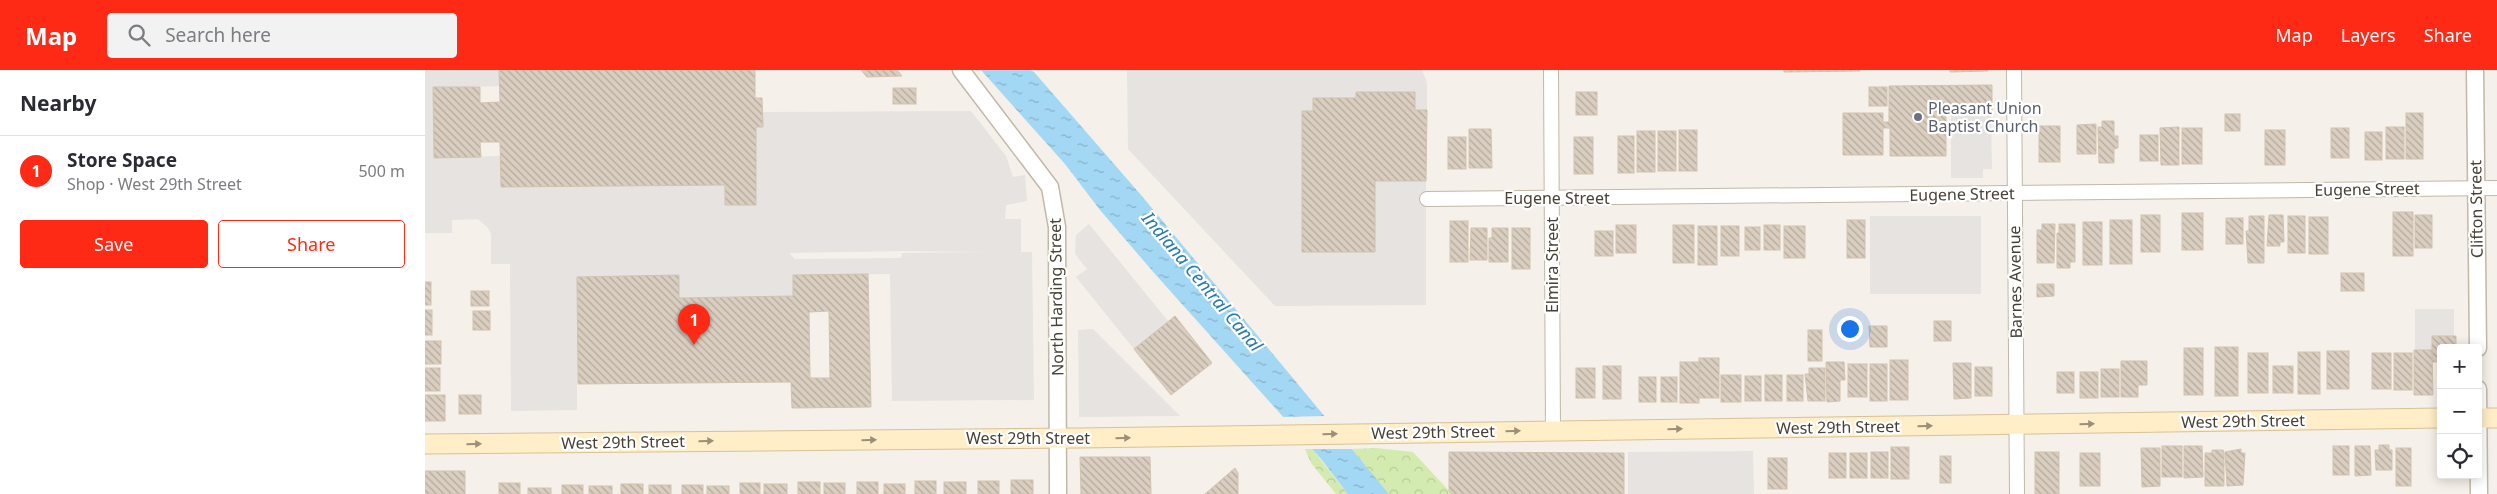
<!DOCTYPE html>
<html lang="en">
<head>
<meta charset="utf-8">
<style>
	:root { --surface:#fff; --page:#f2f2f3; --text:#2b2b33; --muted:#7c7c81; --line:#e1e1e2; --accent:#ff2a15 }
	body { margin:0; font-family:"Noto Sans",sans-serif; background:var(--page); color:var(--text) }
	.controls { position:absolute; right:15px; bottom:15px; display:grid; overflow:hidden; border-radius:5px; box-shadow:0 2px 12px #0003 }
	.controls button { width:45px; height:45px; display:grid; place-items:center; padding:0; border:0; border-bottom:1px solid var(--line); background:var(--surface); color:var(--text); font:25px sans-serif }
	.you { position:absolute; left:1424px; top:258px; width:18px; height:18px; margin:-12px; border:4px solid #fff; border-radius:50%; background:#1a73e8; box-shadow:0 0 0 8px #1a73e833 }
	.badge { display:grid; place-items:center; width:32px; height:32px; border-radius:50%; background:var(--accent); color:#fff; font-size:16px; font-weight:700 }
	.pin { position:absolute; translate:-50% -41px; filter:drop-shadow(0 1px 2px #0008) }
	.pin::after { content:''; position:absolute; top:26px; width:18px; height:15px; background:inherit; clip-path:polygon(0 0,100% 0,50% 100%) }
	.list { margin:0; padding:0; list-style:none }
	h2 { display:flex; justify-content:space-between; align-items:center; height:65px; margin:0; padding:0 20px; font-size:21px }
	h2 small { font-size:16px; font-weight:400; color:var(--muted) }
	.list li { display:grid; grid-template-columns:32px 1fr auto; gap:15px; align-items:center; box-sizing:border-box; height:70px; padding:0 20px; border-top:1px solid var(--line) }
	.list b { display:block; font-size:19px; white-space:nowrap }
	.list p { margin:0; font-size:16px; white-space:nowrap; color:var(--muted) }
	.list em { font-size:16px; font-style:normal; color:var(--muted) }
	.actions { display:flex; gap:10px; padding:15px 20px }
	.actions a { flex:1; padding:11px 0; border:1px solid var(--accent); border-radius:5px; text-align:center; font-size:18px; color:var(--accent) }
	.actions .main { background:var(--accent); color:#fff }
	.icon { flex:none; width:28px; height:28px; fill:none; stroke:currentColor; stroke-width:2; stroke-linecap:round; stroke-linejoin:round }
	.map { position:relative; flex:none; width:2072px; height:424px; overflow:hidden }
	header { display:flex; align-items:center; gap:30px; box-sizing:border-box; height:70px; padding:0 25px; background:var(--accent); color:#fff }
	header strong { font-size:24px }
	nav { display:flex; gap:28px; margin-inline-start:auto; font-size:18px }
	.search { width:350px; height:45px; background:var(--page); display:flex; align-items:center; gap:12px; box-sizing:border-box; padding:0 18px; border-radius:5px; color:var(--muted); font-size:19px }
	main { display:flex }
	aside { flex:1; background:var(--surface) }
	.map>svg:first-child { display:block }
	.forest { fill:url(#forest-crowns) }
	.parking { fill:#e6e3e0; fill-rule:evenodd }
	.water { fill:url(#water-ripples) }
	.pier { fill:#f5f0e9 }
	.building { fill:url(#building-back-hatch); stroke:#d2c3b0; fill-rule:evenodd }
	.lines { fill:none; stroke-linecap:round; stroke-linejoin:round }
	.minor-casing { stroke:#c1b8aa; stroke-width:16 }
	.tertiary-casing { stroke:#c1b8aa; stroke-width:19 }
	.secondary-casing { stroke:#d7c296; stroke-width:21 }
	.minor { stroke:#fff; stroke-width:14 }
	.tertiary { stroke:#fff; stroke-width:16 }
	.secondary { stroke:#ffeec8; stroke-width:19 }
	.oneway { fill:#9b8f78 }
	.worship-dot { fill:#6b7280; stroke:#fff; stroke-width:2 }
	.labels { text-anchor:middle; stroke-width:4.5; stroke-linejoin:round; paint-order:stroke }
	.worship-label { font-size:16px; fill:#5b616d; stroke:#fff; text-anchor:start }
	.street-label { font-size:16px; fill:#494136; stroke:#fff }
	.water-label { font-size:18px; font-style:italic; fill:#287baa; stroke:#fff }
</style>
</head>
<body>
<header>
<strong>Map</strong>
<div class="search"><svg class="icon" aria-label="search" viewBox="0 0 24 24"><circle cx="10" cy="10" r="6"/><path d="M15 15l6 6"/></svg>Search here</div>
<nav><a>Map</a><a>Layers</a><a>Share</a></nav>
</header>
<main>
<aside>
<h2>Nearby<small></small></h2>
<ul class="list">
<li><span class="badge">1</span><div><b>Store Space</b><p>Shop · West 29th Street</p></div><em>500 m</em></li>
</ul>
<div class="actions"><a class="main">Save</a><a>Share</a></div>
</aside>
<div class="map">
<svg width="2072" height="424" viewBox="0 0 2072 424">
	<defs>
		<pattern id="forest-crowns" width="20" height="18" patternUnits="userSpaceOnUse" patternTransform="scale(1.25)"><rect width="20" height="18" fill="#d4ebb0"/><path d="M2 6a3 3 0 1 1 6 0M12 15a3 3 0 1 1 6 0" fill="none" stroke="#b8cb98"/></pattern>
		<pattern id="water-ripples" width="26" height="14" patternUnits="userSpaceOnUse" patternTransform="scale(1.25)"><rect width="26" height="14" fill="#a3d8f4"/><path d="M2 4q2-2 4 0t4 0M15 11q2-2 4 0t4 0" fill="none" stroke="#87b1c6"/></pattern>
		<pattern id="building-back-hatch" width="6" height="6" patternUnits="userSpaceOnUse" patternTransform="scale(1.25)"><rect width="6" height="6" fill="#dacec0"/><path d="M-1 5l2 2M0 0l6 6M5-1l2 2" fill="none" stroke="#b3a99d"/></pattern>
	</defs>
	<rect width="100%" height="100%" fill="#f5f0e9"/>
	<!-- forest -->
	<g class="forest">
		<polygon points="951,378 988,382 1027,424 964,424 926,379"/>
		<polygon points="880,379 887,379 923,424 911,424 886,393"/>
	</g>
	<!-- parking -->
	<g class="parking">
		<path d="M0,0H74V16L8,18L9,88L75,86L76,117L300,115V135H331V57H338L337,42L546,41L581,86L588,107L600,105L602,131L581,135L580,149H596V182H607L609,330L467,331L465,204L368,205V226L254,228V205L152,207V340L86,341L85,194H66V164L63,158L53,149L27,150V163H0ZM477,181L565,182L477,183L476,188L370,189L364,183Z"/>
		<polygon points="702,0 997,0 1002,13 1002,40 990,40 990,22 931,28 888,28 888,41 877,41 877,182 950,182 950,111 1001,111 1001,235 850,236 703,79"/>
		<polygon points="1526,45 1566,45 1567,99 1558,99 1558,108 1526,108"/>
		<rect x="1445" y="146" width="111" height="78"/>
		<polygon points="664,154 743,251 709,279 651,207 662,199 650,184 651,165"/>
		<polygon points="1990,239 2029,239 2029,266 2008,266 2007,280 1990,280"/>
		<polygon points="668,259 755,346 654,347 653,260"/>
		<polygon points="1328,381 1329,424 1203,424 1203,382"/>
	</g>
	<!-- water -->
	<polygon class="water" points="556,0 606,0 609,2 716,125 964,424 923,424 896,389 730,204 675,140 640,94"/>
	<!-- pier -->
	<polygon class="pier" points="901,346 929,379 884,379 855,347"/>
	<!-- building -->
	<g class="building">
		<polygon points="74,0 330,0 330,28 337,28 338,57 331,57 331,135 300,135 300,115 76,117 75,72 55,72 56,87 9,88 8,17 55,17 55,33 75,32"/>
		<polygon points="436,0 472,0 477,6 442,7"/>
		<polygon points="1359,0 1435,0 1435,1 1359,2"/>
		<polygon points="1525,0 1563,0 1563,1 1525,2"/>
		<polygon points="1567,15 1567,42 1521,42 1521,86 1465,86 1465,58 1458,58 1458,85 1418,85 1418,43 1458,43 1458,52 1464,52 1464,16"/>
		<rect x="1444" y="17" width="18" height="19"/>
		<rect x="468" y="18" width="23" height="16"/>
		<polygon points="931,22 990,22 990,40 1002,40 1001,111 950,111 950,182 877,182 877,41 888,41 888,28 931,28"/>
		<rect x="1151" y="22" width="21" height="23"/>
		<rect x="1981" y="43" width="17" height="46"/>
		<rect x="1800" y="44" width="15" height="17"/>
		<polygon points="1677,51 1689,51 1689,66 1693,66 1693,78 1689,79 1689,93 1674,93 1673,57 1677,57"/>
		<polygon points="1671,54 1671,84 1652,84 1652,55"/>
		<rect x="1614" y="56" width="21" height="36"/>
		<polygon points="1754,57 1754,95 1736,95 1735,58"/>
		<rect x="1961" y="57" width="18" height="32"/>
		<rect x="1757" y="58" width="20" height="36"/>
		<rect x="1906" y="58" width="18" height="30"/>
		<polygon points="1044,59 1066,59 1067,98 1044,98"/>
		<rect x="1254" y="60" width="18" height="41"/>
		<rect x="1840" y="60" width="20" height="35"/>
		<rect x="1212" y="61" width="18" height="41"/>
		<rect x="1233" y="61" width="18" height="40"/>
		<rect x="1940" y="62" width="17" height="28"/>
		<rect x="1715" y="65" width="18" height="26"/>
		<rect x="1193" y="66" width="16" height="37"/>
		<rect x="1023" y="67" width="18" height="32"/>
		<rect x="1149" y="67" width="19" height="37"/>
		<rect x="1968" y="142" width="20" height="44"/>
		<rect x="1757" y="143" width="21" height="37"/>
		<rect x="1716" y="145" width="19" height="37"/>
		<polygon points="1844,145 1858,145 1859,172 1855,172 1855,176 1842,176"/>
		<rect x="1990" y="145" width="17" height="33"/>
		<polygon points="1824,146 1839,146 1839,193 1823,193 1821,161 1824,161"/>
		<rect x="1863" y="146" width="17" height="37"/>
		<rect x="1884" y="147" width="19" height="37"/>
		<rect x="1801" y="148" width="17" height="26"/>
		<rect x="1422" y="150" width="18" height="38"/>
		<rect x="1685" y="150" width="22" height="44"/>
		<rect x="1025" y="151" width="18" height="41"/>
		<rect x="1658" y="152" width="19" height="43"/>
		<polygon points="1617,154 1630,154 1629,193 1612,193 1612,160 1617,160"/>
		<polygon points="1634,154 1650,154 1650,192 1645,192 1645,198 1632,198 1632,163 1634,163"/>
		<rect x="1191" y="155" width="20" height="28"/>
		<rect x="1248" y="155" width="21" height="38"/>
		<rect x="1339" y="155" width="16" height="25"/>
		<rect x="1273" y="156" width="19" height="39"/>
		<rect x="1296" y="156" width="18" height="30"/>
		<rect x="1359" y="156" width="21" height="32"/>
		<rect x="1320" y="157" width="15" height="23"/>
		<polygon points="1046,158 1062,158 1062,190 1045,190"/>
		<polygon points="1067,158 1083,158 1083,192 1064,192 1064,168 1067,168"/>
		<rect x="1087" y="158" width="18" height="41"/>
		<rect x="1170" y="161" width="18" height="25"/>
		<rect x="1916" y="203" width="23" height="18"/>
		<path d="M443,204L446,337L367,338L366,312L153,314L152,207L254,205V228L368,226V205ZM404,241L405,308H385L384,242Z"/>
		<rect x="0" y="212" width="6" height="23"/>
		<polygon points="1612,214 1629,214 1629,226 1612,227"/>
		<rect x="46" y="221" width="18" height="15"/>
		<rect x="0" y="240" width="7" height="25"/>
		<rect x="48" y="241" width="17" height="19"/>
		<polygon points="750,246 787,293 746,325 709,279"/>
		<rect x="1509" y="251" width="17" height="20"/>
		<polygon points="1444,256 1462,256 1462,277 1445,277"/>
		<rect x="1383" y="260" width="14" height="31"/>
		<polygon points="2007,266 2031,266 2031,278 2016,278 2016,292 2007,292"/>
		<rect x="0" y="271" width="16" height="23"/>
		<rect x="1790" y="277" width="23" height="49"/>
		<rect x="1759" y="278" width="19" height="47"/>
		<polygon points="1989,280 2007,280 2008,325 1989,325"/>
		<rect x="1902" y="281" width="22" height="38"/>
		<rect x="1873" y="282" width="22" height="42"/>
		<rect x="1823" y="283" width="20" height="40"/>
		<rect x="1947" y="283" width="19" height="36"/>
		<rect x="1969" y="283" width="18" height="37"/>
		<rect x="1274" y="288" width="20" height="40"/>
		<rect x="1465" y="290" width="18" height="40"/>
		<polygon points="1696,291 1722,291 1722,315 1713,315 1713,327 1696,327"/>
		<rect x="1255" y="292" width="19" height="41"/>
		<polygon points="1401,292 1419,292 1420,310 1415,310 1415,331 1402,332"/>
		<polygon points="1528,293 1546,293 1546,328 1529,329"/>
		<rect x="1423" y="294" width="19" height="33"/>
		<rect x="1445" y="294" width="17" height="37"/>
		<rect x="1178" y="296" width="18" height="33"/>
		<rect x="1848" y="296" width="20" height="27"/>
		<rect x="1550" y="297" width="17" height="29"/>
		<rect x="0" y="298" width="15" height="23"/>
		<rect x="1151" y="298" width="19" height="30"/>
		<polygon points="1384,298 1400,298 1400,331 1383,331 1380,304 1384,304"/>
		<rect x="1676" y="299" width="18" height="28"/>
		<rect x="1632" y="302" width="17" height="21"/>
		<rect x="1655" y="302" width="18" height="26"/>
		<rect x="1296" y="305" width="20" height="27"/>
		<rect x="1340" y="305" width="17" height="26"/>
		<rect x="1362" y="305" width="16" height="26"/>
		<rect x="1320" y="306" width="16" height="25"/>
		<rect x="1214" y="307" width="17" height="25"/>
		<rect x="1236" y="307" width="16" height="25"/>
		<rect x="0" y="325" width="20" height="26"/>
		<rect x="34" y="325" width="22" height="19"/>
		<polygon points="1954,375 1964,375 1964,380 1967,380 1967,400 1951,400 1950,380 1954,380"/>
		<rect x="1737" y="376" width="20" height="31"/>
		<polygon points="1759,376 1777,376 1778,407 1759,408"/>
		<rect x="1908" y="376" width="16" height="29"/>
		<polygon points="1930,376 1945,376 1946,405 1930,406"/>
		<rect x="1466" y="377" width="18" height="32"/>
		<polygon points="1716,378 1735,378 1735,416 1717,417"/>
		<rect x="1971" y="378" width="15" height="38"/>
		<polygon points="1816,379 1816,383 1820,383 1818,415 1802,416 1800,382"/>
		<polygon points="1787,380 1798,380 1799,383 1799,416 1780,416 1780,383 1787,383"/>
		<polygon points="1024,382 1199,383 1199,424 1027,424 1024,421"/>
		<rect x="1446" y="382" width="17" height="26"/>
		<rect x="1610" y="382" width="24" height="42"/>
		<rect x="1404" y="383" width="17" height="25"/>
		<rect x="1425" y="383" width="17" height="25"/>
		<rect x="1655" y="383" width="20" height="33"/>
		<rect x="1515" y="386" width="11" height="27"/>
		<polygon points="655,387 725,387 726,424 656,424"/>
		<rect x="1343" y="388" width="19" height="31"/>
		<polygon points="810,398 813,403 813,424 780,424"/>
		<rect x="0" y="401" width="40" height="23"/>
		<rect x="586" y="410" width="22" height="14"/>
		<rect x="490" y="411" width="21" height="13"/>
		<rect x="553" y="411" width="21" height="13"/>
		<rect x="373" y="412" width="22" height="12"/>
		<rect x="432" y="412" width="21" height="12"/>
		<rect x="519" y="412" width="22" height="12"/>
		<rect x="74" y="413" width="21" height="11"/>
		<rect x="315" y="413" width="20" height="11"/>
		<rect x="399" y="413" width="21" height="11"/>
		<rect x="196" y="414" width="22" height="10"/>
		<rect x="339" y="414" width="23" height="10"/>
		<rect x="459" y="414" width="21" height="10"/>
		<rect x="137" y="415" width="21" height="9"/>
		<rect x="224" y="415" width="22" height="9"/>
		<rect x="257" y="415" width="21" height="9"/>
		<rect x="164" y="416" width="23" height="8"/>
		<rect x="282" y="416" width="22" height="8"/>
		<rect x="103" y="418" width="23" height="6"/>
	</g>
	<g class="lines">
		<!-- minor casing -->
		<g class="minor-casing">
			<g id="minor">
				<polyline points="1126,0 1128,360"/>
				<polyline points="1589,0 1592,424"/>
				<polyline points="1002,129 2072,118"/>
			</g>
		</g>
		<!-- tertiary casing -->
		<g class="tertiary-casing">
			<g id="tertiary">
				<polyline points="536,0 625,117 632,157 633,424"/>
				<polyline points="2050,0 2053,278"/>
				<polyline points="2053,319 2054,424"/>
			</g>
		</g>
		<!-- secondary casing -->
		<g class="secondary-casing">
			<g id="secondary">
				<polyline points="2053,348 2072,348"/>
				<polyline points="0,374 655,368 2016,348"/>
			</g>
		</g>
		<!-- minor -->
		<use href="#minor" class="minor"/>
		<!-- tertiary -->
		<use href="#tertiary" class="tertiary"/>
		<!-- secondary -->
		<use href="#secondary" class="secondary"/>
	</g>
	<!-- one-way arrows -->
	<defs><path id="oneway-solid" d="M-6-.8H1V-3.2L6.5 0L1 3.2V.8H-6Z" transform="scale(1.25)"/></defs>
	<g class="oneway">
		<use href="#oneway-solid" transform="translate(1662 354) rotate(-1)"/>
		<use href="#oneway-solid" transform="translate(1500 356) rotate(-1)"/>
		<use href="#oneway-solid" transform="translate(1250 359) rotate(-1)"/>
		<use href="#oneway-solid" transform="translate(1088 361) rotate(-1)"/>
		<use href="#oneway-solid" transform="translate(905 364) rotate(-1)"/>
		<use href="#oneway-solid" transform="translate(698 368) rotate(-1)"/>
		<use href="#oneway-solid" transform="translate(444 370) rotate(-1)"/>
		<use href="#oneway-solid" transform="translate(281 371) rotate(-1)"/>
		<use href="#oneway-solid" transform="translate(49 374) rotate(-1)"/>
	</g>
	<!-- markers -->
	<circle class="worship-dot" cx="1493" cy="47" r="5"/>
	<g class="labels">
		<!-- worship labels -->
		<g class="worship-label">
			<text x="1503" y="44">Pleasant Union<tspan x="1503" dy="18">Baptist Church</tspan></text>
		</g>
		<!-- street labels -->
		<g class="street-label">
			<text transform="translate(1942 119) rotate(-1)" y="6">Eugene Street</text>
			<text transform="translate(1537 124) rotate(-1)" y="6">Eugene Street</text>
			<text x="1132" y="134">Eugene Street</text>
			<text transform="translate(2051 139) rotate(-91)" y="6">Clifton Street</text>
			<text transform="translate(1127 195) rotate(-90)" y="6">Elmira Street</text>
			<text transform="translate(1590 212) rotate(-91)" y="6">Barnes Avenue</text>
			<text transform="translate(631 227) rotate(-91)" y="6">North Harding Street</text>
			<text transform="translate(1818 351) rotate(-1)" y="6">West 29th Street</text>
			<text transform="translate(1413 357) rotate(-1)" y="6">West 29th Street</text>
			<text transform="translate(1008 362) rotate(-1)" y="6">West 29th Street</text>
			<text x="603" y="374">West 29th Street</text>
			<text transform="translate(198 372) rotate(-1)" y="6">West 29th Street</text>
		</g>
		<!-- water labels -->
		<g class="water-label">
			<text transform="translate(777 212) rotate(50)" y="6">Indiana Central Canal</text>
		</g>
	</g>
</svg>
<div class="controls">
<button>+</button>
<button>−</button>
<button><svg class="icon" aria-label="locate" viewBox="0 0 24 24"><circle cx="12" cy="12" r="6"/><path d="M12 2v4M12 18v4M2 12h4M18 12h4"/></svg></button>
</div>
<div class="you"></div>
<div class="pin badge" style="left:269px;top:275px">1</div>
</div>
</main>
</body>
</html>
